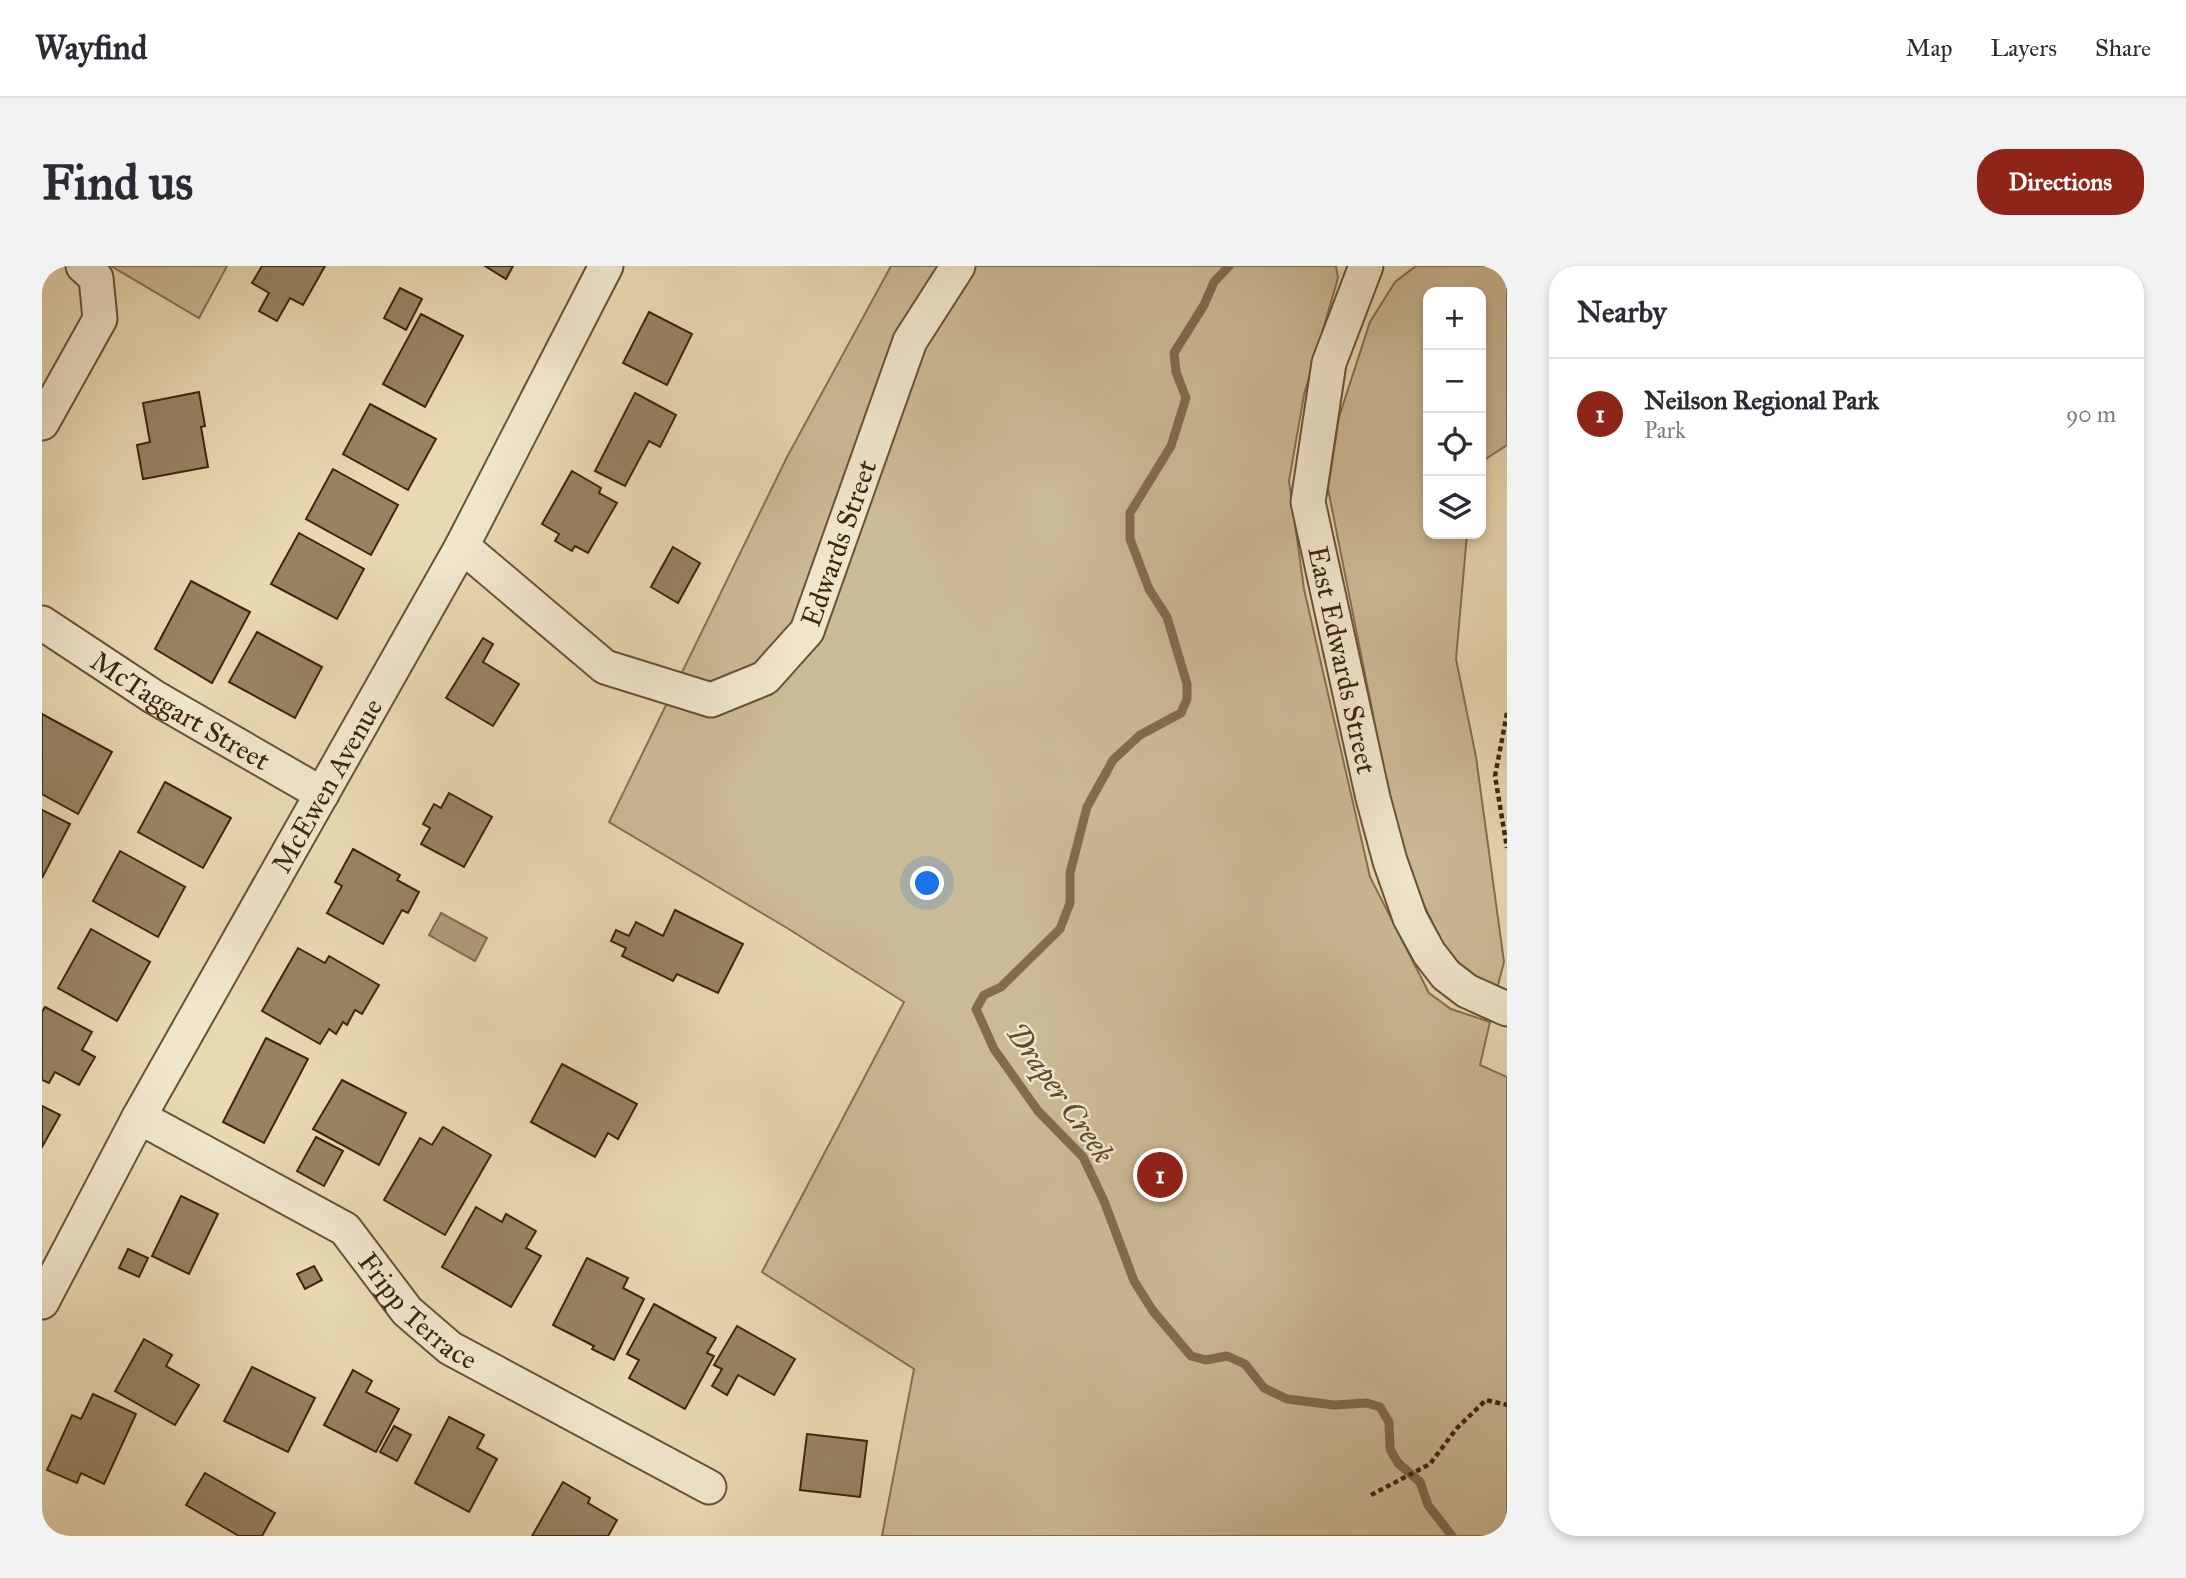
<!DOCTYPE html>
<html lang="en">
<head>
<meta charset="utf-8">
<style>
	:root { --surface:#fff; --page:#f2f2f3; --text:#2b2b33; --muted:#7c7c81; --line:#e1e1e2; --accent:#8f2418 }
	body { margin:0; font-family:"IM FELL Great Primer",serif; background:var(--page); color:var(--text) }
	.controls { position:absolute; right:21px; top:21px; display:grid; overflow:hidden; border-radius:14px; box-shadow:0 4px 10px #0003 }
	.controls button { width:63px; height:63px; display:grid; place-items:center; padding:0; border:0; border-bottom:2px solid var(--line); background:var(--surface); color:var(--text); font:35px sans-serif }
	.you { position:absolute; left:886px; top:618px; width:24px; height:24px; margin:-18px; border:5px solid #fff; border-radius:50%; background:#1a73e8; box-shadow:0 0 0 10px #1a73e833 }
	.badge { display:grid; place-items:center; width:46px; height:46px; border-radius:50%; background:var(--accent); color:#fff; font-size:23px; font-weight:700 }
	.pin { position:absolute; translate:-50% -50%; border:4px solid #fff; box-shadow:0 2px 7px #0006 }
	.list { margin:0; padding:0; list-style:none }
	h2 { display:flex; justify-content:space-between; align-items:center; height:91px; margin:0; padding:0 28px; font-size:30px }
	h2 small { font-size:23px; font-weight:400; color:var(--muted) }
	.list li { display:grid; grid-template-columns:46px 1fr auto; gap:21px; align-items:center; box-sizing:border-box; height:112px; padding:0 28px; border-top:2px solid var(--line) }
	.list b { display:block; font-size:26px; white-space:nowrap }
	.list p { margin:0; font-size:23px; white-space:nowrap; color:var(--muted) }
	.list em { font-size:23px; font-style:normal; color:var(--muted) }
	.icon { flex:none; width:38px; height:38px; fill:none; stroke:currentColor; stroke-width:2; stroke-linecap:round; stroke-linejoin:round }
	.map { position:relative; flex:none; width:1465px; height:1270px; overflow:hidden; border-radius:28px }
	header { display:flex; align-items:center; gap:42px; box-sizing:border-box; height:98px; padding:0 35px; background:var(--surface); border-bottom:2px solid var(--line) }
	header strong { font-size:33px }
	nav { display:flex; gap:38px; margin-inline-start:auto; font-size:24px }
	.intro { display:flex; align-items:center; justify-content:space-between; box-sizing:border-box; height:168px; padding:0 42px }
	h1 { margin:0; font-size:49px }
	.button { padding:18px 32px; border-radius:28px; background:var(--accent); color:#fff; font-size:24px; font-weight:700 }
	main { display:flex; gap:42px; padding:0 42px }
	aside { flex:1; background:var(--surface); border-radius:28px; box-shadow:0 4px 10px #0003 }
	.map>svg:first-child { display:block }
	.green { fill:#cbba97; stroke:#857052; stroke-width:2 }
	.water { fill:#af9c7b; stroke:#826c4f; stroke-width:2 }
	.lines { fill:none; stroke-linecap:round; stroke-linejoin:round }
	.stream { stroke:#826c4f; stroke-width:9 }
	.building { fill:#978364; stroke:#3f250e; stroke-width:2 }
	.minor-casing { stroke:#695237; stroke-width:37 }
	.path { stroke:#3f250e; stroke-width:4.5; stroke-dasharray:5 3.5; stroke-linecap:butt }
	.minor { stroke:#f0e6ce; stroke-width:33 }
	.labels { text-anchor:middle; stroke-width:5; stroke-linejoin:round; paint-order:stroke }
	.street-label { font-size:28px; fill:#3f250e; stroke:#f0e6ce }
	.water-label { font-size:30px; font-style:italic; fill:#61492f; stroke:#f0e6ce }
</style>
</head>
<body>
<header>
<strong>Wayfind</strong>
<nav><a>Map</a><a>Layers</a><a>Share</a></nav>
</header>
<div class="intro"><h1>Find us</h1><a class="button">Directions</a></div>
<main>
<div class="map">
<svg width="1465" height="1270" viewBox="0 0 1465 1270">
	<rect width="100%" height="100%" fill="#e8d9b3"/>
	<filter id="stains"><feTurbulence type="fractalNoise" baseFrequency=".00286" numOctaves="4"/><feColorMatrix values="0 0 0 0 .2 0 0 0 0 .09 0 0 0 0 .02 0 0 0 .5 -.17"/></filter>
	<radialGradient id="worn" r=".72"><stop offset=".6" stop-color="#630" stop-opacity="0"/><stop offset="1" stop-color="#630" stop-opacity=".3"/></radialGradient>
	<!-- green -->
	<g class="green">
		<polygon points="69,0 185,0 157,52"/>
		<polygon points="849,0 1294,0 1296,12 1262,129 1247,215 1262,323 1328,611 1387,727 1409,743 1448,756 1438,799 1465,811 1465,1270 840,1270 872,1103 720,1006 862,736 745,662 567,556 745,191"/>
		<polygon points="1374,0 1465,0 1465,179 1439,196 1439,26 1386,26 1386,268 1425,268 1414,393 1434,491 1462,696 1455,723 1409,695 1382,639 1354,564 1286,223 1297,151 1328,56 1353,16"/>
	</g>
	<!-- water -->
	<polygon class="water" points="399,647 445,672 433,695 387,669"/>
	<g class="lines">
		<!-- stream -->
		<polyline class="stream" points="1187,0 1172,16 1162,39 1132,87 1134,106 1144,132 1129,180 1088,247 1088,273 1107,323 1125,351 1145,418 1145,433 1139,447 1098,469 1071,494 1045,541 1028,607 1028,637 1018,663 959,721 942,729 934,743 952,783 996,845 1041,891 1062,935 1092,1015 1111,1045 1149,1090 1164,1094 1185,1090 1203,1098 1222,1122 1245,1133 1292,1139 1325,1137 1338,1141 1347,1156 1348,1183 1356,1197 1378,1216 1386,1239 1410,1270"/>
	</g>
	<!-- building -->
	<g class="building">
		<polygon points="220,0 283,0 261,39 248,32 235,55 217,45 227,27 210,17"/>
		<polygon points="443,0 471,0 464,13"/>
		<polygon points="358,22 380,33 364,64 342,52"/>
		<polygon points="607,46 650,68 625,119 581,97"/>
		<polygon points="379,48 421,70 383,141 341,118"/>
		<polygon points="157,126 163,160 159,161 166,201 101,213 95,179 108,176 101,137"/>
		<polygon points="593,127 634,149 618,181 607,175 583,220 553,205"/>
		<polygon points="328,138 394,173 366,224 301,188"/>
		<polygon points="291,203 356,239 329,289 264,253"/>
		<polygon points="530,205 559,222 557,227 575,237 546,287 533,280 530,285 513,275 517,268 500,258"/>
		<polygon points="257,267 322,303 295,353 229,318"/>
		<polygon points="631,281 658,297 636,337 609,321"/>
		<polygon points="149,315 208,346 170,417 113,383"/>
		<polygon points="215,366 280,401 253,452 187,416"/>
		<polygon points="441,372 451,378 441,396 477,418 451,460 404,432"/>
		<polygon points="0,448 70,486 36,548 0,528"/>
		<polygon points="123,516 189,552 161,602 96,566"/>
		<polygon points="407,527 450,551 422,601 379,578 388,562 381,558 392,538 399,542"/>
		<polygon points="0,544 28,558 0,612"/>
		<polygon points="311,583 358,609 355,614 377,626 366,647 360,644 341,678 285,647 300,620 293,616"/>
		<polygon points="78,585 143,621 116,671 51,635"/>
		<polygon points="633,644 701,678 676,727 635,708 631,715 580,690 584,682 569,675 574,664 587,670 594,656 621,670"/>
		<polygon points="49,663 108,696 75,755 16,722"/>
		<polygon points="256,682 283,697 287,690 337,719 320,748 313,744 305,759 301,756 294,768 287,763 278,778 220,745"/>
		<polygon points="3,741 50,766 40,784 53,791 37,819 13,806 7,817 0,814 0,746"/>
		<polygon points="224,772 266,793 222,877 181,856"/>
		<polygon points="520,798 595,838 576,873 566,867 553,891 489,856"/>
		<polygon points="300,814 364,847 337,899 271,863"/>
		<polygon points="0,840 18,849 0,881"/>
		<polygon points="401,861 449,889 403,969 342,934 378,872 390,879"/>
		<polygon points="274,871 301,885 282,920 255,905"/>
		<polygon points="139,930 176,948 147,1008 110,990"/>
		<polygon points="434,941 460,956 464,948 494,965 484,982 499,990 469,1041 400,1001"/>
		<polygon points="86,983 106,992 97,1011 77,1002"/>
		<polygon points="545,992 586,1012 581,1022 602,1033 572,1094 550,1083 552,1080 511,1059"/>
		<polygon points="272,1000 280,1014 263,1023 255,1008"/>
		<polygon points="612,1038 674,1072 665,1087 672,1090 643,1143 587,1112 597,1094 585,1088"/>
		<polygon points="695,1060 753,1093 732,1129 696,1109 685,1129 670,1120 680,1103 672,1099"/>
		<polygon points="102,1073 130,1089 124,1100 157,1119 133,1159 73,1125"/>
		<polygon points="210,1101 273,1132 246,1186 182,1155"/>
		<polygon points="311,1104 330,1115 324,1126 357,1143 334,1186 282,1159"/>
		<polygon points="51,1128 94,1148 62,1218 39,1207 35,1217 5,1204 30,1149 39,1153"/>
		<polygon points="407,1151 442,1169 435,1182 455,1193 427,1246 373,1217"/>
		<polygon points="352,1160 369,1169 355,1195 338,1186"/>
		<polygon points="765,1168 825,1175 818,1231 758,1224"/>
		<polygon points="163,1207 233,1247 220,1270 197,1270 144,1239"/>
		<polygon points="521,1216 548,1232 546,1237 575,1254 566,1270 490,1270"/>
	</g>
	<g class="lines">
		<!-- minor casing -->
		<g class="minor-casing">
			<g id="minor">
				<path id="s1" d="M1324,0L1287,97L1266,236L1331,532L1348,595L1368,652L1387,687L1404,709L1425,725L1465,743"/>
				<polyline points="0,157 58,53 54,12 41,0"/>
				<path id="s2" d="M420,280L563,401L669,434L723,412L765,365L868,75L916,0"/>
				<path id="s3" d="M0,357L112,431L280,528"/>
				<path id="s4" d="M97,851L303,963L365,1045L408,1082L667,1221"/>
				<path id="s5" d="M0,1036L97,851L420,280L564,0"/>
			</g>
		</g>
		<!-- path -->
		<g class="path">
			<polyline points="1465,447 1453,510 1465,582"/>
			<polyline points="1329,1229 1388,1198 1415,1162 1444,1134 1465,1139"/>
		</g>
		<!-- minor -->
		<use href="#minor" class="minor"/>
	</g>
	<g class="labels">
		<!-- street labels -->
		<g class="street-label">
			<text dy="10" stroke="none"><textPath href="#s2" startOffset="513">Edwards Street</textPath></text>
			<text dy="10" stroke="none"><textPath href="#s1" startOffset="406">East Edwards Street</textPath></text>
			<text dy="10" stroke="none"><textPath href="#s3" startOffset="164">McTaggart Street</textPath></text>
			<text dy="10" stroke="none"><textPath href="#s5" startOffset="590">McEwen Avenue</textPath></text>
			<text dy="10" stroke="none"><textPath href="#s4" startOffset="345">Fripp Terrace</textPath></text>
		</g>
		<!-- water labels -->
		<g class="water-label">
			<text transform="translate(1018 827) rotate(55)" y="10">Draper Creek</text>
		</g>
	</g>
	<rect width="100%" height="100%" filter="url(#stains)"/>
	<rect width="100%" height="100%" fill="url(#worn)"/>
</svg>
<div class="controls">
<button>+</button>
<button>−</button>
<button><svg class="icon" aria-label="locate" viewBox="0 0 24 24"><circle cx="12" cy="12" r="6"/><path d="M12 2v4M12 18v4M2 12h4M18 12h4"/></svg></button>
<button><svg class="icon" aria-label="layers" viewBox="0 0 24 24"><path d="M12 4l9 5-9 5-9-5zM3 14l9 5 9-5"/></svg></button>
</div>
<div class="you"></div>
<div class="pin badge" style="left:1118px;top:909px">1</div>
</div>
<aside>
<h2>Nearby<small></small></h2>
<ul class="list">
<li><span class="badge">1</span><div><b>Neilson Regional Park</b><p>Park</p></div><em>90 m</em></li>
</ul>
</aside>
</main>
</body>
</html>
